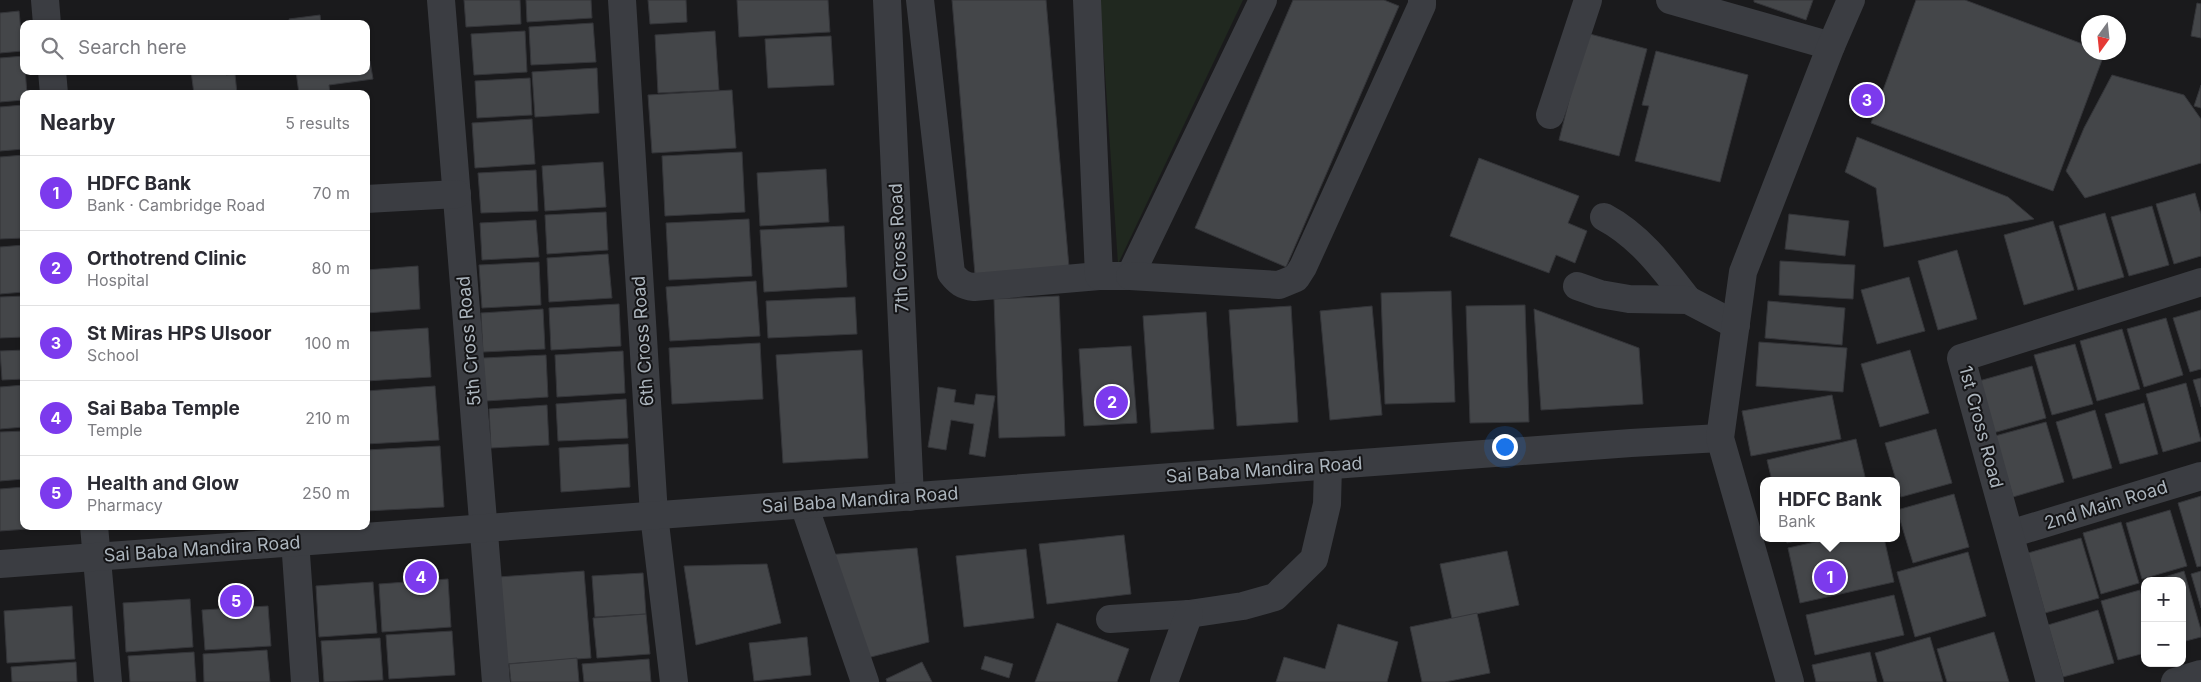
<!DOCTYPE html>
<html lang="en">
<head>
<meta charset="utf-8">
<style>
	:root { --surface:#fff; --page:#f7f7f7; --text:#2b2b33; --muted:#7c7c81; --line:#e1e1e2; --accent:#7c3aed }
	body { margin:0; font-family:Inter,sans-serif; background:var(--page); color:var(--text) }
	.controls { position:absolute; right:15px; bottom:15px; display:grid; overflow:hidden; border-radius:10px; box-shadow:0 1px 4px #0004 }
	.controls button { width:45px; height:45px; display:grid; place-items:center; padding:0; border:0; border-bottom:1px solid var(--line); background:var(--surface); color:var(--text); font:25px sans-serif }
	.compass { position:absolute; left:2081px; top:15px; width:45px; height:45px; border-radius:50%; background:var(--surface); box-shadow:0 1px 4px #0004; rotate:195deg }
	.you { position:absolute; left:1504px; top:446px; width:18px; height:18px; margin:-12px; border:4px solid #fff; border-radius:50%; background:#1a73e8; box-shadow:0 0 0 8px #1a73e833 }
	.badge { display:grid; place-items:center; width:32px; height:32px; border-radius:50%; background:var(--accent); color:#fff; font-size:16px; font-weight:700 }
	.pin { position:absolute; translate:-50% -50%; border:2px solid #fff; box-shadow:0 1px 5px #0006 }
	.popup { position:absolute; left:1760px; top:477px; width:140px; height:65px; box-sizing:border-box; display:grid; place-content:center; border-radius:10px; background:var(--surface); filter:drop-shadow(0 1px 4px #0005); font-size:16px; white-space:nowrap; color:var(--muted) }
	.popup b { font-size:19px; color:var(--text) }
	.popup::after { content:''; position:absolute; left:50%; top:100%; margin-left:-10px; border:10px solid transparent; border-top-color:var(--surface) }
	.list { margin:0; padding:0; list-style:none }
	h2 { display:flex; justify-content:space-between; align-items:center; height:65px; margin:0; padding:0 20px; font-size:21px }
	h2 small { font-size:16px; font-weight:400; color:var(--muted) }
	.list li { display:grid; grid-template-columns:32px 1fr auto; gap:15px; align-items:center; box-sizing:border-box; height:75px; padding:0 20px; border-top:1px solid var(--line) }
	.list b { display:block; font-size:19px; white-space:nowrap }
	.list p { margin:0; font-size:16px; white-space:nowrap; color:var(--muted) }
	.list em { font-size:16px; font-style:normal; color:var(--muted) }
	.icon { flex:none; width:28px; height:28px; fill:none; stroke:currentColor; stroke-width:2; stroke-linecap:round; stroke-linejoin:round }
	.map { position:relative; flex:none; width:2201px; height:682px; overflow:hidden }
	.search { position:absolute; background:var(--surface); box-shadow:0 1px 4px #0004; left:20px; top:20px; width:350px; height:55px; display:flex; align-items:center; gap:12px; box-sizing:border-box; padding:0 18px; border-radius:10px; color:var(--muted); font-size:19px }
	.panel { position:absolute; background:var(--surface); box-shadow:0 1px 4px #0004; left:20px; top:90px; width:350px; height:440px; border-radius:10px }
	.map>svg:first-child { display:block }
	.green { fill:#20281f }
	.building { fill:#444649; stroke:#343539 }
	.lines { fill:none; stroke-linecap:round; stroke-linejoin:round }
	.minor { stroke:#3b3d42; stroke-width:28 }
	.labels { text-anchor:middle; stroke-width:4; stroke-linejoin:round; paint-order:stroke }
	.street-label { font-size:18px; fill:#acb5bd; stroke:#151517 }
</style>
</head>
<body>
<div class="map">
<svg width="2201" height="682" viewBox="0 0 2201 682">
	<rect width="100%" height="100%" fill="#1a1a1c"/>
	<!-- green -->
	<polygon class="green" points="1100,0 1243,0 1118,264"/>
	<!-- building -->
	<g class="building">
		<polygon points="464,0 520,0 521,24 466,27"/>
		<polygon points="526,0 591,0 592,18 527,22"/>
		<polygon points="648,0 686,0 687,22 650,24"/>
		<polygon points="737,0 828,0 830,32 739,37"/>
		<polygon points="952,0 1046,0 1069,267 975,275"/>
		<polygon points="1293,0 1384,0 1399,6 1286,267 1195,228"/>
		<polygon points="1754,0 1813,0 1806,20 1754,2"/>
		<polygon points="1916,0 1965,0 2088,46 2088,52 2105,52 2053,191 1871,123"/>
		<polygon points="2197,3 2201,4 2201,38 2191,36"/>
		<polygon points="19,11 23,51 0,53 0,13"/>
		<polygon points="320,15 321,24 290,24 289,19"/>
		<polygon points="593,23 596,62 531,65 529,27"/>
		<polygon points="525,31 527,72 474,75 471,34"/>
		<polygon points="715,31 719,90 658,93 655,35"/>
		<polygon points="1586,33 1647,49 1619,156 1559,140"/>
		<polygon points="831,36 834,85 768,88 765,39"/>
		<polygon points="1656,51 1748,75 1720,182 1635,161 1649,106 1642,105"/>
		<polygon points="24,56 27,94 24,94 24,100 0,102 0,58"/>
		<polygon points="370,61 373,79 329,85 330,94 299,94 296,71 366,71 366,62"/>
		<polygon points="597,68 599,113 535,117 532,72"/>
		<polygon points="191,71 225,71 226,75 235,74 237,94 194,94"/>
		<polygon points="2112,75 2184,95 2201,119 2201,163 2085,198 2066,171 2084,128"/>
		<polygon points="530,78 532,115 477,118 475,81"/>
		<polygon points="2201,85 2201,108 2194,106"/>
		<polygon points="732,90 736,148 652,153 648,95"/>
		<polygon points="23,105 24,149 0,151 0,107"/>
		<polygon points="532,119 535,164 475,168 472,123"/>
		<polygon points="1857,137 2008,197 2034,219 1884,247 1876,188 1845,172"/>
		<polygon points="742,152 745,212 665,216 662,156"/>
		<polygon points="24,155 24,238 0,239 0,157"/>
		<polygon points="1479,158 1579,196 1568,223 1587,231 1575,263 1556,255 1549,273 1450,236"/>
		<polygon points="603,162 606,207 545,211 542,166"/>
		<polygon points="826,169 829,222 760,226 757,173"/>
		<polygon points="536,170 538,211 481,213 478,173"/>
		<polygon points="2195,193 2201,214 2201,256 2174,264 2156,204"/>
		<polygon points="2152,206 2169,265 2129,276 2111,217"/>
		<polygon points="606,212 608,250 547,254 545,215"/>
		<polygon points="2105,213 2124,277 2078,290 2059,226"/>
		<polygon points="1789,214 1849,221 1845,256 1785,249"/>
		<polygon points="749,219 752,276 669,280 666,223"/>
		<polygon points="536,220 539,257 482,260 480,223"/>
		<polygon points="2053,221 2074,290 2024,305 2004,235"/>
		<polygon points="844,226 847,287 764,292 760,230"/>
		<polygon points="24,245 24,292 0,294 0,247"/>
		<polygon points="1957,250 1977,319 1938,330 1918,261"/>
		<polygon points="608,254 612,298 549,302 547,258"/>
		<polygon points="1780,261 1855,265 1853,299 1779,295"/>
		<polygon points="539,262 541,305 482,308 479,265"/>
		<polygon points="418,266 420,309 366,313 366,270"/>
		<polygon points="1909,277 1925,331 1877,344 1861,290"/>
		<polygon points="756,281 760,336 670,341 666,287"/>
		<polygon points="1451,291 1455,402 1385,404 1381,293"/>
		<polygon points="24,296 24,337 0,338 0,297"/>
		<polygon points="1059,296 1065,436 999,438 994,299"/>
		<polygon points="855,297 857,334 768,338 766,301"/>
		<polygon points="1768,301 1845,308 1842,345 1765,338"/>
		<polygon points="619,304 621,346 551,350 549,308"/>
		<polygon points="1525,305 1529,422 1470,423 1466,306"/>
		<polygon points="1291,306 1298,422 1237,426 1229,310"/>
		<polygon points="1372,306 1382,415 1330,420 1320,311"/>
		<polygon points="543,309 545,349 483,352 481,313"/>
		<polygon points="1534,309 1639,348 1643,404 1541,410"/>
		<polygon points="2201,310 2201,369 2190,372 2173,318"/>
		<polygon points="1206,312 1214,429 1151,433 1143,316"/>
		<polygon points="2166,318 2183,375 2144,387 2127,329"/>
		<polygon points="428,328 431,377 366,381 366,332"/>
		<polygon points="2122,329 2140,389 2097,401 2080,341"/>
		<polygon points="1759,342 1847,348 1843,392 1756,386"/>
		<polygon points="760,343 763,399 672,404 669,348"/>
		<polygon points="2075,344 2093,404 2052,415 2034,355"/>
		<polygon points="1131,346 1137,423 1084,426 1079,349"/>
		<polygon points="24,350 24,379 2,380 0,351"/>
		<polygon points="862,350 868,458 783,463 776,355"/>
		<polygon points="1910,350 1929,413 1880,427 1861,364"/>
		<polygon points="623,351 625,393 557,397 555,355"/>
		<polygon points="546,355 548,397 486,401 483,358"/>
		<polygon points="2032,366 2046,418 1993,433 1979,381"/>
		<polygon points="2201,378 2201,407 2193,380"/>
		<polygon points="2186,383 2201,441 2163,452 2146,394"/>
		<polygon points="24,385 24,427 0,429 0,387"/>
		<polygon points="435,386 439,440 366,444 366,391"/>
		<polygon points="938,387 956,390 954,402 974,405 976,394 995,396 985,457 969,454 974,424 951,420 946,450 928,447"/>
		<polygon points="1832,395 1841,439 1751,456 1742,411"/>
		<polygon points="626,399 628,438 558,441 556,404"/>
		<polygon points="2144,403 2158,454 2120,464 2105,414"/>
		<polygon points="547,405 549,445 491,448 489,409"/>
		<polygon points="2095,410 2112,468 2073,479 2056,422"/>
		<polygon points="2046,422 2064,482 2013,497 1995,436"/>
		<polygon points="1936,429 1952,483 1901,497 1885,443"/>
		<polygon points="24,431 24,479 0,481 0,432"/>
		<polygon points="1856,439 1866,481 1772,481 1767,460"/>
		<polygon points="628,444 630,487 561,492 559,448"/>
		<polygon points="440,446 444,507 366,511 366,450"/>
		<polygon points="24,487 24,526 69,526 0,531 0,489"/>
		<polygon points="1954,494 1969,547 1913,563 1897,510"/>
		<polygon points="2201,496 2201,566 2197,567 2178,503"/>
		<polygon points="2170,510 2187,566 2142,579 2126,523"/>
		<polygon points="2121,522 2139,583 2101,594 2083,533"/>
		<polygon points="1124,535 1131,594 1047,604 1039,544"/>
		<polygon points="1786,538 1807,538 1787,543"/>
		<polygon points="1833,538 1884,538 1894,582 1800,603 1788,548"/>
		<polygon points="2081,538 2099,598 2045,613 2028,553"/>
		<polygon points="917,548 929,642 867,658 826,555"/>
		<polygon points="1026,549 1034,618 964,627 956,556"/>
		<polygon points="1507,551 1519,605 1452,619 1440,564"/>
		<polygon points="1968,552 1986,616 1915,637 1897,572"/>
		<polygon points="767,564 781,623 696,645 684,566"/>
		<polygon points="584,571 591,658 505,664 498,577"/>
		<polygon points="2184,571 2201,630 2201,637 2182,642 2182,581 2152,581"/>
		<polygon points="2201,571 2201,608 2191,574"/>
		<polygon points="643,573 646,614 595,617 592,576"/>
		<polygon points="448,579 451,627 382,632 379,584"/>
		<polygon points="373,582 377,633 319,637 316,586"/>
		<polygon points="2140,590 2145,606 2145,653 2118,660 2101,601"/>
		<polygon points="1894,595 1904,635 1815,655 1806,615"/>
		<polygon points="190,599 193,647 126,652 123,603"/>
		<polygon points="72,606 75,659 7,663 4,611"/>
		<polygon points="268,606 271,646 205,650 202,610"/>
		<polygon points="2098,610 2114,663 2063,677 2048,625"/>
		<polygon points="1477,613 1490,673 1445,682 1422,682 1410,627"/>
		<polygon points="646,614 650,654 597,658 593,618"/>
		<polygon points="1057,623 1129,649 1117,682 1035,682"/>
		<polygon points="1338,624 1398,642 1387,682 1276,682 1284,657 1325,669"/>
		<polygon points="452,631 455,675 389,679 386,635"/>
		<polygon points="1994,632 2009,682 1947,682 1937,649"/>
		<polygon points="807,637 811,675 754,681 749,643"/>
		<polygon points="1930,637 1943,682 1884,682 1875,653"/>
		<polygon points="380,638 383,680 324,682 321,641"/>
		<polygon points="267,650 270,682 204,682 203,654"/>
		<polygon points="194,652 196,682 130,682 128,656"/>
		<polygon points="1870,652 1877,682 1816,682 1812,665"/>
		<polygon points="985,656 1013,664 1009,678 981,669"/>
		<polygon points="577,658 579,682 511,682 509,664"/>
		<polygon points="649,659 651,682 584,682 582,664"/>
		<polygon points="76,662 77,682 12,682 11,667"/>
		<polygon points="922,662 932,682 887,682 886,679"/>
	</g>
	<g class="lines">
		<!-- minor -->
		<g class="minor">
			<polyline points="45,0 47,24"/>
			<polyline points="441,0 496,682"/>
			<polyline points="622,0 654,515 674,682"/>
			<polyline points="887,0 910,497"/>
			<path d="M920,0L951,273C958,282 963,286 974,287L1099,276"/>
			<polyline points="1087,0 1099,276 1130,276 1263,0"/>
			<polyline points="1670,0 1831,46"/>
			<polyline points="52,71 54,94"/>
			<polyline points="1550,115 1588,0"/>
			<polyline points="366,199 457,194"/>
			<path d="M1604,217C1640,236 1664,269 1688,300"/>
			<polyline points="1130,276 1279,285 1296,278 1303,267 1422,5 1422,0"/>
			<polyline points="1577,286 1600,294 1629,299 1688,300 1736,325"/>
			<polyline points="804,505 865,682"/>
			<polyline points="94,526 108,682"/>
			<polyline points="294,526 305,682"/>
			<polyline points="2010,534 2201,476"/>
			<polyline points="0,564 1631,443 1720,438"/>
			<polyline points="1110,619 1189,614 1243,606 1275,597 1314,559 1327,504 1328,465"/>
			<polyline points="1164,682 1189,614"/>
			<polyline points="1790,682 1720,438 1743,272 1831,46 1851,0"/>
			<polyline points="2050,682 1961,358 2201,282"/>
			<polyline points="2175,682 2201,674"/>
		</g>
	</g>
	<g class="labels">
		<!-- street labels -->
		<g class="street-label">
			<text transform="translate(899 248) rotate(-93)" y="6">7th Cross Road</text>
			<text transform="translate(469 341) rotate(-95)" y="6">5th Cross Road</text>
			<text transform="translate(643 341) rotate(-94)" y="6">6th Cross Road</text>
			<text transform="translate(1981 427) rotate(75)" y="6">1st Cross Road</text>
			<text transform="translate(1264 470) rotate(-4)" y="6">Sai Baba Mandira Road</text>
			<text transform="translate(860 500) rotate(-4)" y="6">Sai Baba Mandira Road</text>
			<text transform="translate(2106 505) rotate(-17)" y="6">2nd Main Road</text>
			<text transform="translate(202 549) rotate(-4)" y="6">Sai Baba Mandira Road</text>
		</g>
	</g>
</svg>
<div class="controls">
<button>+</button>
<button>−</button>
</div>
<svg class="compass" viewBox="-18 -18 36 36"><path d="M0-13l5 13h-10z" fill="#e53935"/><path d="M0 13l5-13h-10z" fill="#7c7c81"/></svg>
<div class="you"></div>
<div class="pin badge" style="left:1830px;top:577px">1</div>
<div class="popup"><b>HDFC Bank</b>Bank</div>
<div class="pin badge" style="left:1112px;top:402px">2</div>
<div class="pin badge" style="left:1867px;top:100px">3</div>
<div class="pin badge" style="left:421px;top:577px">4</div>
<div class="pin badge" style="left:236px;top:601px">5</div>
<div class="search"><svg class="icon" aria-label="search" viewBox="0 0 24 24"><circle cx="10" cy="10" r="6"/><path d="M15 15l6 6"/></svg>Search here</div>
<section class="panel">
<h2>Nearby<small>5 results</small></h2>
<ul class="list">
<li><span class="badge">1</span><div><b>HDFC Bank</b><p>Bank · Cambridge Road</p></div><em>70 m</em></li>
<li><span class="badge">2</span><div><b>Orthotrend Clinic</b><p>Hospital</p></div><em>80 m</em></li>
<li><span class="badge">3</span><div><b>St Miras HPS Ulsoor</b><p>School</p></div><em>100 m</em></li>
<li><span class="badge">4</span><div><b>Sai Baba Temple</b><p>Temple</p></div><em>210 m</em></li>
<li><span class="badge">5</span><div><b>Health and Glow</b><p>Pharmacy</p></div><em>250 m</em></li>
</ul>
</section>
</div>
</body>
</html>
